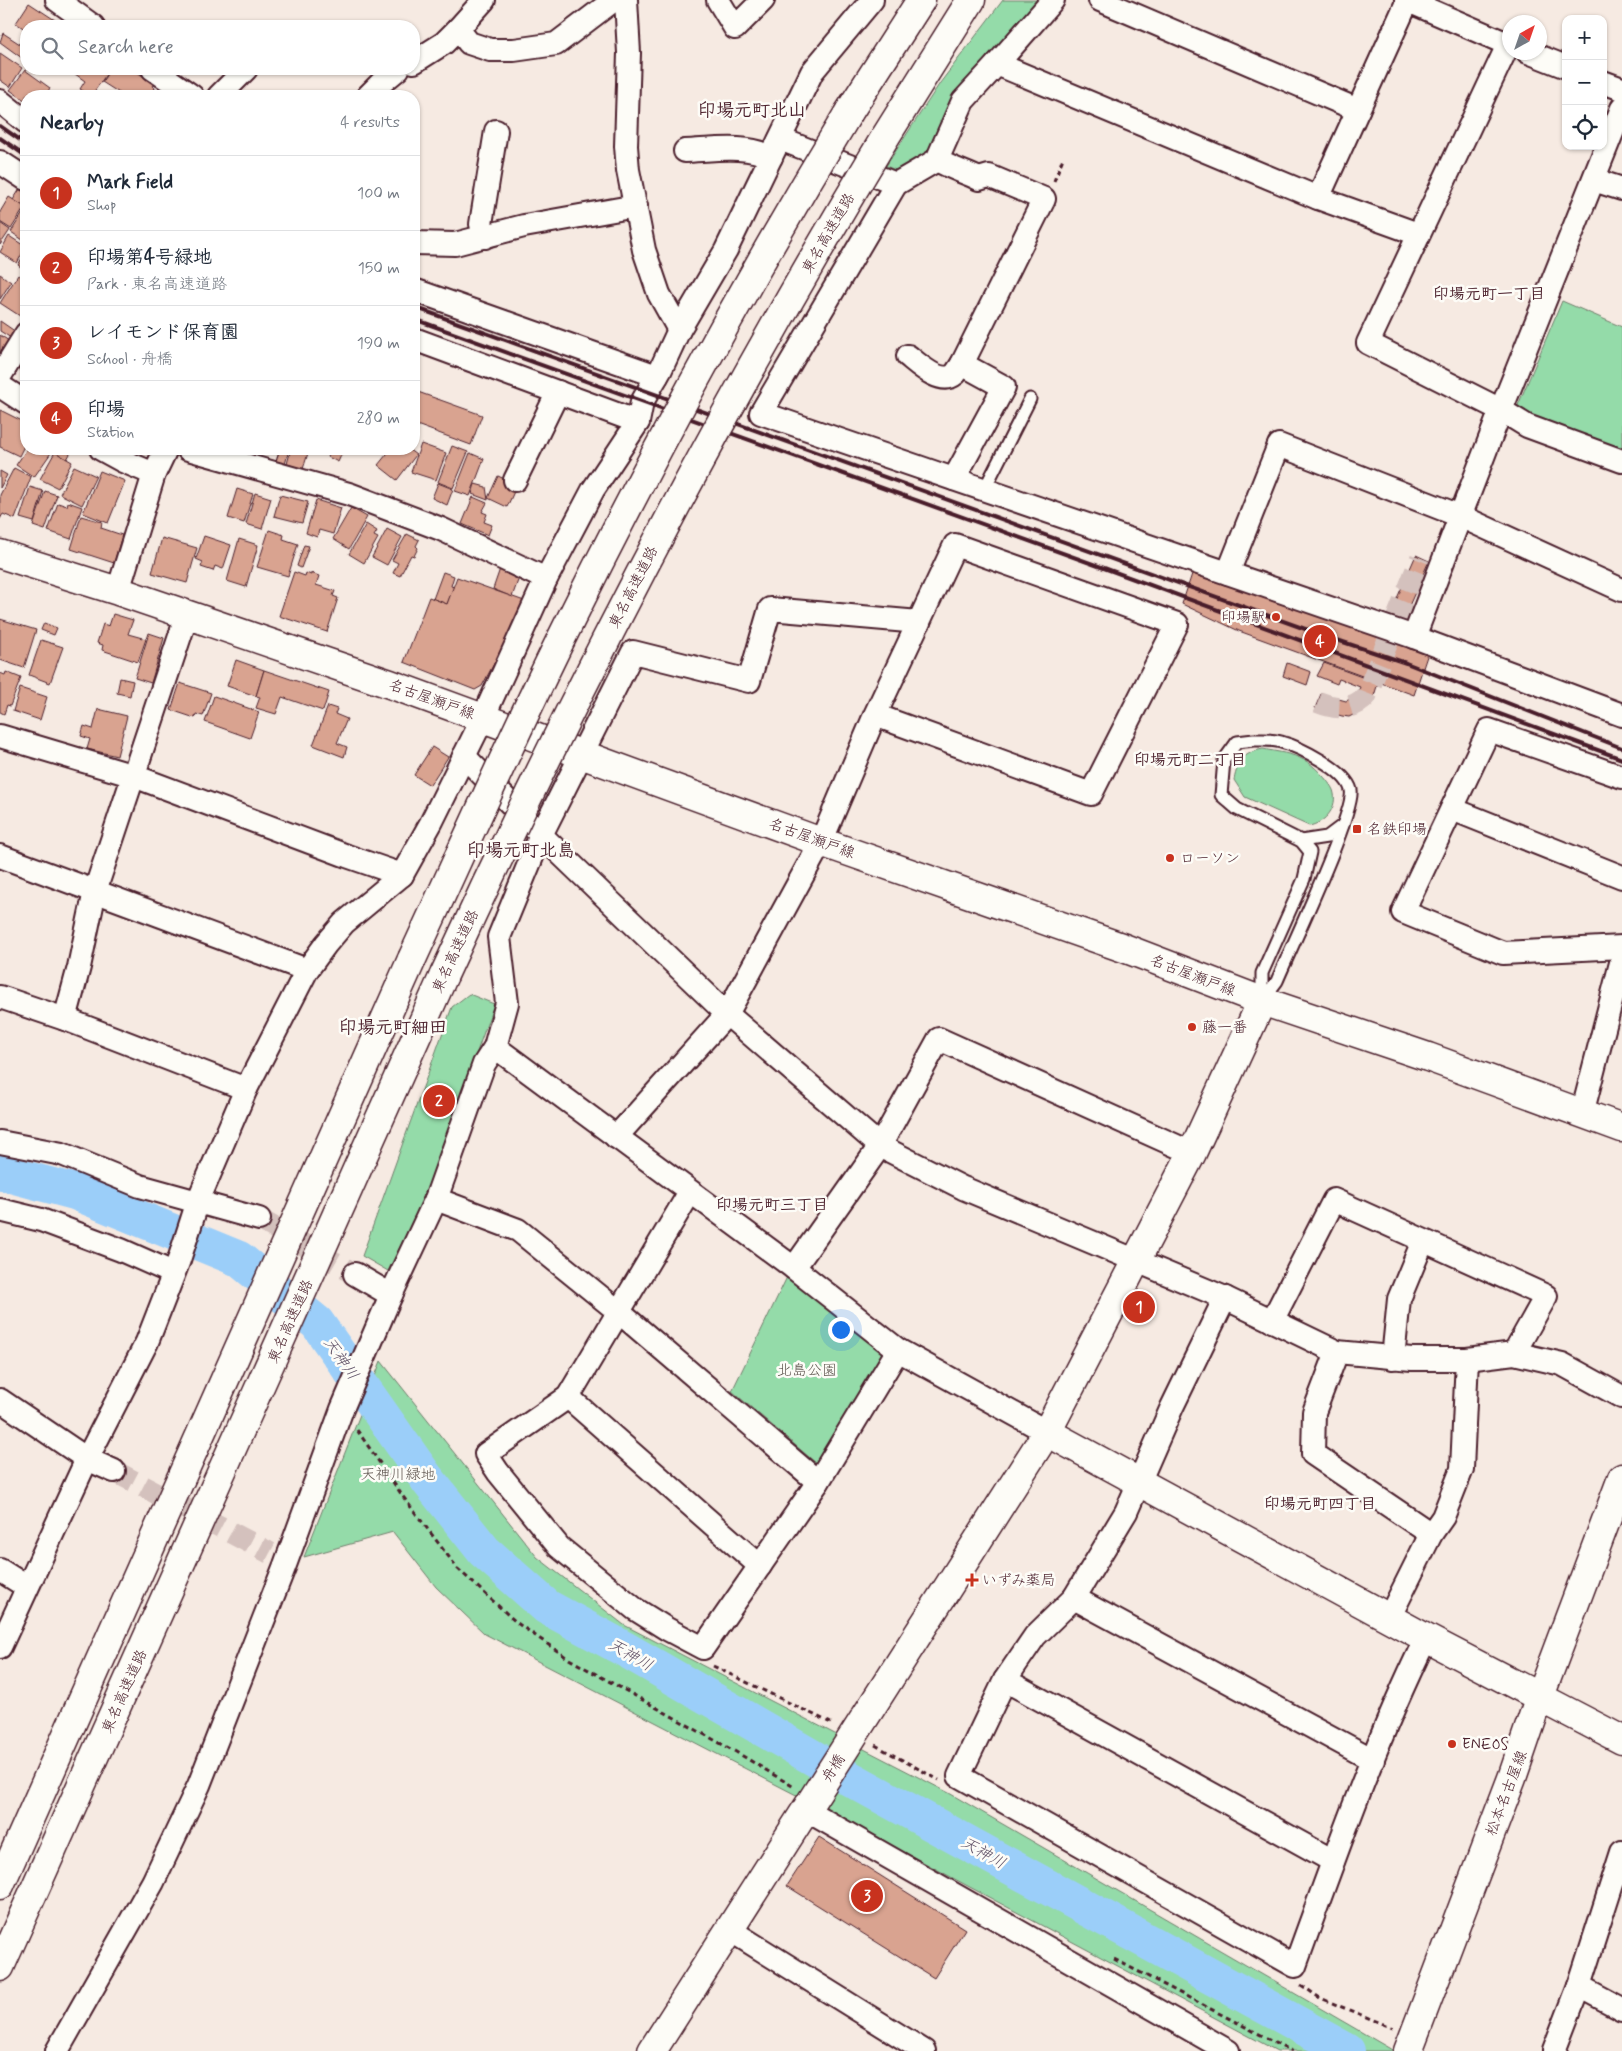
<!DOCTYPE html>
<html lang="en">
<head>
<meta charset="utf-8">
<style>
	:root { --surface:#fff; --page:#f2f2f3; --text:#1f2937; --muted:#747a83; --line:#e0e1e3; --accent:#c8321e }
	body { margin:0; font-family:Mynerve,"Klee One",sans-serif; background:var(--page); color:var(--text) }
	.controls { position:absolute; right:15px; top:15px; display:grid; overflow:hidden; border-radius:10px; box-shadow:0 1px 4px #0004 }
	.controls button { width:45px; height:45px; display:grid; place-items:center; padding:0; border:0; border-bottom:1px solid var(--line); background:var(--surface); color:var(--text); font:25px sans-serif }
	.compass { position:absolute; left:1502px; top:15px; width:45px; height:45px; border-radius:50%; background:var(--surface); box-shadow:0 1px 4px #0004; rotate:40deg }
	.you { position:absolute; left:840px; top:1329px; width:18px; height:18px; margin:-12px; border:4px solid #fff; border-radius:50%; background:#1a73e8; box-shadow:0 0 0 8px #1a73e833 }
	.badge { display:grid; place-items:center; width:32px; height:32px; border-radius:50%; background:var(--accent); color:#fff; font-size:16px; font-weight:700 }
	.pin { position:absolute; translate:-50% -50%; border:2px solid #fff; box-shadow:0 1px 5px #0006 }
	.list { margin:0; padding:0; list-style:none }
	h2 { display:flex; justify-content:space-between; align-items:center; height:65px; margin:0; padding:0 20px; font-size:21px }
	h2 small { font-size:16px; font-weight:400; color:var(--muted) }
	.list li { display:grid; grid-template-columns:32px 1fr auto; gap:15px; align-items:center; box-sizing:border-box; height:75px; padding:0 20px; border-top:1px solid var(--line) }
	.list b { display:block; font-size:19px; white-space:nowrap }
	.list p { margin:0; font-size:16px; white-space:nowrap; color:var(--muted) }
	.list em { font-size:16px; font-style:normal; color:var(--muted) }
	.icon { flex:none; width:28px; height:28px; fill:none; stroke:currentColor; stroke-width:2; stroke-linecap:round; stroke-linejoin:round }
	.map { position:relative; flex:none; width:1622px; height:2051px; overflow:hidden }
	.search { position:absolute; background:var(--surface); box-shadow:0 1px 4px #0004; left:20px; top:20px; width:400px; height:55px; display:flex; align-items:center; gap:12px; box-sizing:border-box; padding:0 18px; border-radius:20px; color:var(--muted); font-size:19px }
	.panel { position:absolute; background:var(--surface); box-shadow:0 1px 4px #0004; left:20px; top:90px; width:400px; height:365px; border-radius:20px }
	.map>svg:first-child { display:block }
	.green { fill:#94dba9; stroke:#6f7d6a }
	.lines { fill:none; stroke-linecap:round; stroke-linejoin:round }
	.river { stroke:#9bcef9; stroke-width:36 }
	.building { fill:#d9a390; stroke:#4a1f2b }
	.street-tunnel { stroke:#d4c1bd; stroke-width:22; stroke-dasharray:22 11; stroke-linecap:butt }
	.lane-casing { stroke:#4a1f2b; stroke-width:15 }
	.street-casing { stroke:#4a1f2b; stroke-width:26 }
	.secondary-casing { stroke:#4a1f2b; stroke-width:31 }
	.primary-casing { stroke:#4a1f2b; stroke-width:31 }
	.highway-casing { stroke:#4a1f2b; stroke-width:31 }
	.path { stroke:#4a1f2b; stroke-width:3; stroke-dasharray:5 4; stroke-linecap:butt }
	.lane { stroke:#fdfcf7; stroke-width:11 }
	.street { stroke:#fdfcf7; stroke-width:22 }
	.secondary { stroke:#fdfcf7; stroke-width:28 }
	.primary { stroke:#fdfcf7; stroke-width:28 }
	.highway { stroke:#fdfcf7; stroke-width:28 }
	.rail { stroke:#4a1f2b; stroke-width:4 }
	.highway-bridge-casing { stroke:#4a1f2b; stroke-width:31; stroke-linecap:butt }
	.highway-bridge { stroke:#fdfcf7; stroke-width:28 }
	.poi-dot { fill:#c8321e; stroke:#fdfcf7; stroke-width:2 }
	.labels { text-anchor:middle; stroke-width:5; stroke-linejoin:round; paint-order:stroke }
	.street-label { font-size:15px; fill:#4a1f2b; stroke:#fdfcf7 }
	.poi-label { font-size:15px; fill:#4a1f2b; stroke:#fdfcf7; text-anchor:start }
	.park-label { font-size:15px; fill:#605751; stroke:#fdfcf7 }
	.neighbourhood-label { font-size:16px; font-weight:bold; fill:#4a1f2b; stroke:#fdfcf7 }
	.water-label { font-size:16px; font-style:italic; fill:#625469; stroke:#fdfcf7 }
	.quarter-label { font-size:18px; font-weight:bold; fill:#4a1f2b; stroke:#fdfcf7 }
</style>
</head>
<body>
<div class="map">
<svg width="1622" height="2051" viewBox="0 0 1622 2051">
	<rect width="100%" height="100%" fill="#f6eae2"/>
	<filter id="ink" filterUnits="userSpaceOnUse"><feTurbulence type="fractalNoise" baseFrequency=".02" numOctaves="2"/><feDisplacementMap in="SourceGraphic" scale="10" xChannelSelector="R" yChannelSelector="G"/><feConvolveMatrix kernelMatrix="1 2 1 2 8 2 1 2 1" color-interpolation-filters="sRGB"/></filter>
	<g filter="url(#ink)">
		<!-- green -->
		<g class="green">
			<polygon points="1003,0 1037,0 954,97 927,155 900,172 886,166 940,83"/>
			<polygon points="1562,301 1622,327 1622,453 1516,410"/>
			<path d="M1263,749C1277,752 1292,753 1304,760C1312,763 1330,782 1333,790C1339,807 1325,823 1309,826L1245,797L1234,780C1238,761 1243,753 1263,749Z"/>
			<polygon points="469,994 494,1004 426,1195 388,1271 362,1256 452,1007"/>
			<polygon points="787,1277 886,1354 816,1463 732,1391"/>
			<polygon points="381,1361 537,1557 624,1625 949,1793 1394,2051 1277,2051 831,1813 485,1634 436,1587 393,1532 304,1557"/>
		</g>
		<g class="lines">
			<!-- river -->
			<polyline class="river" points="0,1172 75,1192 239,1259 317,1323 427,1479 484,1551 547,1607 628,1651 838,1772 1347,2051"/>
		</g>
		<!-- building -->
		<g class="building">
			<polygon points="29,3 64,26 26,26 26,30 16,23"/>
			<polygon points="3,33 26,48 26,61 0,42"/>
			<polygon points="0,53 22,68 10,87 0,80"/>
			<polygon points="68,69 110,69 91,96 80,89 85,81"/>
			<polygon points="110,69 132,69 154,83 152,86 155,88 149,96 124,96 102,82"/>
			<polygon points="25,70 50,88 45,96 26,96 26,101 10,90"/>
			<polygon points="154,89 169,96 151,96"/>
			<polygon points="20,189 26,193 26,201 23,206 13,200"/>
			<polygon points="9,197 25,207 11,229 0,222 0,212"/>
			<polygon points="26,208 26,242 11,232"/>
			<polygon points="0,223 10,230 0,245"/>
			<polygon points="9,236 26,247 17,263 0,252"/>
			<polygon points="26,252 26,271 18,265"/>
			<polygon points="0,274 11,282 0,299"/>
			<polygon points="18,275 26,280 26,305 20,316 0,303"/>
			<polygon points="0,321 16,332 11,338 0,331"/>
			<polygon points="0,335 9,341 0,354"/>
			<polygon points="26,356 26,374 18,369"/>
			<polygon points="414,372 419,373 414,390"/>
			<polygon points="418,392 482,415 471,445 414,424 414,403"/>
			<polygon points="0,410 26,423 26,442 19,456 0,447"/>
			<polygon points="421,444 446,453 436,480 411,472"/>
			<polygon points="452,446 468,452 453,488 438,482"/>
			<polygon points="27,449 53,450 34,477 16,465"/>
			<polygon points="55,449 73,449 67,459 54,452"/>
			<polygon points="280,449 289,450 285,464 276,461"/>
			<polygon points="291,449 309,450 303,469 287,464"/>
			<polygon points="332,449 336,451 337,449 344,449 338,462 328,457"/>
			<polygon points="391,449 408,449 416,455 397,480 378,465"/>
			<polygon points="55,452 72,462 58,488 40,479"/>
			<polygon points="470,453 484,459 470,496 455,491"/>
			<polygon points="74,466 96,476 82,505 60,494"/>
			<polygon points="14,468 31,477 15,519 3,514 0,519 0,495"/>
			<polygon points="0,471 7,475 0,488"/>
			<polygon points="100,471 125,481 108,523 83,513"/>
			<polygon points="498,476 517,485 507,507 488,498"/>
			<polygon points="438,483 453,489 447,505 432,498"/>
			<polygon points="475,484 486,487 488,500 472,494"/>
			<polygon points="30,487 43,491 34,522 20,518"/>
			<polygon points="237,489 253,494 244,523 228,518"/>
			<polygon points="45,491 57,495 45,530 33,526"/>
			<polygon points="255,493 271,498 262,529 246,524"/>
			<polygon points="280,495 308,502 302,523 274,516"/>
			<polygon points="473,497 487,503 482,512 487,514 484,522 492,525 488,535 462,524"/>
			<polygon points="316,500 341,508 333,534 319,530 317,537 306,533"/>
			<polygon points="68,502 82,507 71,539 48,531 58,503 67,506"/>
			<polygon points="351,508 367,517 349,549 333,539"/>
			<polygon points="81,516 102,522 101,528 122,535 114,563 71,549"/>
			<polygon points="366,524 377,531 374,536 378,538 364,563 349,554"/>
			<polygon points="387,529 402,537 387,565 372,557"/>
			<polygon points="269,530 284,535 283,539 298,544 288,576 257,567"/>
			<polygon points="407,534 419,540 416,546 418,548 414,556 411,555 400,576 393,573 398,563 392,560"/>
			<polygon points="204,536 231,545 223,569 215,566 213,571 201,567 203,562 196,559"/>
			<polygon points="162,538 197,548 187,583 152,573"/>
			<polygon points="239,539 258,545 246,587 227,581"/>
			<polygon points="304,545 309,546 301,568 297,566"/>
			<polygon points="1416,555 1429,561 1404,617 1391,612"/>
			<polygon points="502,563 520,575 512,597 493,589"/>
			<polygon points="1195,565 1429,650 1414,695 1239,631 1182,604"/>
			<polygon points="294,572 305,576 306,573 311,575 311,573 319,576 316,585 335,591 333,596 338,598 327,632 279,616"/>
			<polygon points="443,572 454,576 451,586 454,587 447,604 433,599"/>
			<polygon points="457,577 527,602 482,686 475,690 404,662 429,597 447,604"/>
			<polygon points="113,614 133,620 128,634 146,639 138,662 102,650 103,645 97,643 103,624 109,626"/>
			<polygon points="0,619 36,630 24,668 0,660"/>
			<polygon points="44,623 57,628 54,635 41,630"/>
			<polygon points="149,633 164,638 151,683 135,678"/>
			<polygon points="41,640 63,647 50,683 29,675"/>
			<polygon points="236,660 264,670 256,696 227,686"/>
			<polygon points="1287,663 1311,672 1307,685 1283,676"/>
			<polygon points="1324,663 1378,683 1373,699 1367,708 1349,717 1342,716 1315,708 1321,694 1346,701 1356,696 1360,687 1339,679 1337,684 1317,676"/>
			<polygon points="264,670 329,692 323,711 282,697 276,714 256,708 260,697 256,696"/>
			<polygon points="6,672 21,678 10,706 7,705 4,714 0,712 0,673 5,675"/>
			<polygon points="120,678 133,681 130,696 117,693"/>
			<polygon points="180,683 211,693 203,716 196,714 195,718 171,710"/>
			<polygon points="20,688 47,697 40,720 13,711"/>
			<polygon points="214,696 259,712 250,738 205,722"/>
			<polygon points="328,706 337,709 335,714 347,719 337,743 347,747 344,757 313,745"/>
			<polygon points="98,709 127,716 117,756 87,749 90,739 81,736 84,726 93,729"/>
			<polygon points="432,747 448,757 430,785 414,775"/>
			<polygon points="819,1837 965,1929 934,1978 787,1886"/>
		</g>
		<g class="lines">
			<!-- street-tunnel -->
			<g class="street-tunnel">
				<path d="M1318,702C1335,709 1353,711 1366,696L1421,558"/>
				<polyline points="259,1219 355,1274"/>
				<polyline points="114,1471 270,1553"/>
			</g>
			<!-- lane casing -->
			<g class="lane-casing">
				<g id="lane">
					<polyline points="984,490 1030,399"/>
					<path d="M1254,740C1263,740 1273,739 1281,742C1300,747 1346,770 1351,790C1356,811 1289,952 1277,981L1262,1001V973L1304,879L1310,852L1301,841L1237,809L1221,795L1224,760L1237,742Z"/>
					<polyline points="1301,841 1327,837 1343,825"/>
				</g>
			</g>
			<!-- street casing -->
			<g class="street-casing">
				<g id="street">
					<polyline points="57,0 93,26"/>
					<polyline points="626,0 629,53 626,146 628,170 644,250 659,294 679,330"/>
					<polyline points="718,0 735,28 763,0"/>
					<polyline points="1053,0 997,64 1318,198 1418,234"/>
					<polyline points="1100,0 1358,110"/>
					<polyline points="1406,0 1510,45"/>
					<polyline points="458,29 469,43 490,50 514,50 556,44 614,0"/>
					<polyline points="1508,45 1368,343 1501,410 1527,426 1622,461"/>
					<polyline points="1528,52 1566,67"/>
					<polyline points="414,62 444,43 458,29 484,0"/>
					<polyline points="997,64 963,101 937,160 896,184 761,413 1414,637 1622,715"/>
					<polyline points="153,69 192,96"/>
					<polyline points="1603,82 1622,89"/>
					<polyline points="219,96 246,69"/>
					<polyline points="368,96 381,83 398,69"/>
					<polyline points="0,101 26,122"/>
					<polyline points="780,139 896,184"/>
					<path d="M685,151C712,150 747,144 771,157"/>
					<polyline points="0,162 26,179"/>
					<polyline points="1594,180 1622,189"/>
					<polyline points="1318,198 1408,0"/>
					<polyline points="485,237 481,224 496,131"/>
					<polyline points="414,243 455,244 524,226 636,206"/>
					<polyline points="414,290 657,376"/>
					<polyline points="414,339 638,422"/>
					<path d="M908,356C918,364 941,386 955,374C957,372 960,367 962,364L1044,199L989,176L979,179C965,172 950,168 937,160"/>
					<polyline points="0,376 26,334"/>
					<polyline points="0,386 26,403"/>
					<polyline points="101,449 123,461 154,474"/>
					<polyline points="188,449 349,494 441,529 546,579"/>
					<polyline points="954,479 1004,387 962,364"/>
					<polyline points="515,480 558,392"/>
					<polyline points="1228,573 1279,445 1460,516 1622,590"/>
					<polyline points="118,591 154,474 166,449"/>
					<polyline points="1414,637 1501,410 1622,108"/>
					<polyline points="0,736 134,776 347,856 402,875"/>
					<polyline points="464,756 541,835 727,1014 880,1146 963,1188 1225,1298 1337,1352 1412,1359 1467,1359 1514,1353 1562,1364 1622,1397"/>
					<polyline points="1622,777 1489,730 1403,912 1503,953 1622,947"/>
					<polyline points="1452,809 1622,877"/>
					<polyline points="0,856 307,970"/>
					<polyline points="0,997 65,1019 246,1089"/>
					<polyline points="65,1019 79,967 95,891 187,615"/>
					<polyline points="495,1047 794,1268 898,1350 1047,1432"/>
					<polyline points="1582,1114 1622,959"/>
					<polyline points="616,1137 727,1014 821,842 875,715 955,545 1177,624 1091,794 875,715"/>
					<polyline points="0,1142 62,1154 140,1186 259,1219"/>
					<polyline points="690,1192 568,1397 486,1454 498,1472 559,1547 635,1609 667,1629 703,1648 818,1482 898,1350"/>
					<polyline points="436,1199 518,1230 619,1312 818,1482"/>
					<polyline points="0,1210 41,1220 121,1250 173,1273"/>
					<polyline points="794,1268 880,1146 939,1039 1192,1153"/>
					<polyline points="355,1274 391,1295"/>
					<path d="M1225,1298L1172,1407L1126,1512L1074,1598L1035,1636L1005,1680L959,1776L1295,1966C1335,1856 1374,1744 1426,1638"/>
					<polyline points="1272,1321 1334,1200 1546,1296 1514,1353"/>
					<polyline points="1337,1352 1314,1412 1313,1454 1431,1534"/>
					<polyline points="1393,1358 1399,1299 1423,1241"/>
					<polyline points="568,1397 760,1566"/>
					<polyline points="0,1400 87,1459 114,1471"/>
					<polyline points="0,1570 27,1587"/>
					<polyline points="1074,1598 1373,1760"/>
					<polyline points="1389,1618 1431,1534 1443,1517 1462,1469 1467,1359"/>
					<polyline points="0,1647 87,1459 147,1342 179,1260 198,1201 246,1089 307,970 326,944 344,923 402,875 431,823 483,718 546,579 593,490 638,422 642,402 660,371 679,330 726,250 812,72 872,0"/>
					<polyline points="1005,1680 1333,1861"/>
					<polyline points="806,1810 1228,2051"/>
					<polyline points="730,1930 924,2051"/>
					<polyline points="1579,1986 1622,2009"/>
					<polyline points="57,2051 153,1882 199,1785 285,1565 342,1409 391,1295 436,1199 484,1064 495,1047 507,1003 499,937 541,835 633,652 749,681 770,609 919,622"/>
					<polyline points="1554,2051 1579,1986 1622,1852"/>
				</g>
			</g>
			<!-- secondary casing -->
			<g class="secondary-casing">
				<g id="secondary">
					<polyline points="1047,1432 1426,1638 1622,1740"/>
					<polyline points="652,2051 1047,1432 1192,1153 1262,1001"/>
					<polyline points="1408,2051 1512,1778 1540,1696 1622,1478"/>
				</g>
			</g>
			<!-- primary casing -->
			<g class="primary-casing">
				<polyline id="primary" points="0,554 118,591 390,684 821,842 1124,948 1262,1001 1428,1057 1622,1128"/>
			</g>
			<!-- highway casing -->
			<g class="highway-casing">
				<g id="highway">
					<polyline points="849,112 921,0"/>
					<polyline points="884,139 971,0"/>
					<polyline points="0,1885 412,959"/>
					<polyline points="0,1967 444,975"/>
				</g>
			</g>
			<!-- path -->
			<g class="path">
				<polyline points="1054,181 1063,158"/>
				<polyline points="357,1430 404,1498 458,1569 517,1623 569,1659 736,1752 794,1787"/>
				<polyline points="713,1666 833,1724"/>
				<polyline points="875,1745 939,1780"/>
				<polyline points="1114,1959 1292,2051"/>
				<polyline points="1301,1985 1320,1998 1393,2028"/>
			</g>
			<!-- lane -->
			<use href="#lane" class="lane"/>
			<!-- street -->
			<use href="#street" class="street"/>
			<!-- secondary -->
			<use href="#secondary" class="secondary"/>
			<!-- primary -->
			<use href="#primary" class="primary"/>
			<!-- highway -->
			<use href="#highway" class="highway"/>
			<!-- rail -->
			<g class="rail">
				<polyline points="0,126 26,144"/>
				<polyline points="0,138 26,156"/>
				<polyline points="414,307 1322,635 1406,663 1622,748"/>
				<polyline points="414,319 1104,568 1622,759"/>
			</g>
			<!-- highway-bridge casing -->
			<g class="highway-bridge-casing">
				<g id="highway-bridge">
					<path d="M412,959C463,849 512,737 566,629C653,453 747,280 849,112"/>
					<path d="M444,975C575,689 721,409 884,139"/>
				</g>
			</g>
			<!-- highway-bridge -->
			<use href="#highway-bridge" class="highway-bridge"/>
		</g>
	</g>
	<!-- markers -->
	<g class="poi-dot">
		<circle cx="1276" cy="617" r="5"/>
		<rect x="1352" y="824" width="10" height="10" rx="2.5"/>
		<circle cx="1170" cy="858" r="5"/>
		<circle cx="1192" cy="1027" r="5"/>
		<path d="M969.5 1572.5h5v5h5v5h-5v5h-5v-5h-5v-5h5z"/>
		<circle cx="1452" cy="1744" r="5"/>
	</g>
	<g class="labels">
		<!-- street labels -->
		<g class="street-label">
			<text transform="translate(828 233) rotate(-60)" y="5">東名高速道路</text>
			<text transform="translate(633 587) rotate(-63)" y="5">東名高速道路</text>
			<text transform="translate(432 699) rotate(20)" y="5">名古屋瀬戸線</text>
			<text transform="translate(812 838) rotate(20)" y="5">名古屋瀬戸線</text>
			<text transform="translate(455 951) rotate(-65)" y="5">東名高速道路</text>
			<text transform="translate(1193 975) rotate(21)" y="5">名古屋瀬戸線</text>
			<text transform="translate(290 1321) rotate(-66)" y="5">東名高速道路</text>
			<text transform="translate(124 1691) rotate(-66)" y="5">東名高速道路</text>
			<text transform="translate(833 1768) rotate(-58)" y="5">舟橋</text>
			<text transform="translate(1506 1793) rotate(-69)" y="5">松本名古屋線</text>
		</g>
		<!-- poi labels -->
		<g class="poi-label">
			<text x="1266" y="622" text-anchor="end">印場駅</text>
			<text x="1367" y="834">名鉄印場</text>
			<text x="1180" y="863">ローソン</text>
			<text x="1202" y="1032">藤一番</text>
			<text x="982" y="1585">いずみ薬局</text>
			<text x="1462" y="1749">ENEOS</text>
		</g>
		<!-- park labels -->
		<g class="park-label">
			<text x="807" y="1375">北島公園</text>
			<text x="398" y="1479">天神川緑地</text>
		</g>
		<!-- neighbourhood labels -->
		<g class="neighbourhood-label">
			<text x="1489" y="299">印場元町一丁目</text>
			<text x="1190" y="765">印場元町二丁目</text>
			<text x="772" y="1210">印場元町三丁目</text>
			<text x="1320" y="1509">印場元町四丁目</text>
		</g>
		<!-- water labels -->
		<g class="water-label">
			<text transform="translate(342 1358) rotate(55)" y="6">天神川</text>
			<text transform="translate(631 1654) rotate(30)" y="6">天神川</text>
			<text transform="translate(984 1852) rotate(29)" y="6">天神川</text>
		</g>
		<!-- quarter labels -->
		<g class="quarter-label">
			<text x="752" y="116">印場元町北山</text>
			<text x="521" y="856">印場元町北島</text>
			<text x="393" y="1033">印場元町細田</text>
		</g>
	</g>
</svg>
<div class="controls">
<button>+</button>
<button>−</button>
<button><svg class="icon" aria-label="locate" viewBox="0 0 24 24"><circle cx="12" cy="12" r="6"/><path d="M12 2v4M12 18v4M2 12h4M18 12h4"/></svg></button>
</div>
<svg class="compass" viewBox="-18 -18 36 36"><path d="M0-13l5 13h-10z" fill="#e53935"/><path d="M0 13l5-13h-10z" fill="#747a83"/></svg>
<div class="you"></div>
<div class="pin badge" style="left:1139px;top:1307px">1</div>
<div class="pin badge" style="left:439px;top:1101px">2</div>
<div class="pin badge" style="left:867px;top:1896px">3</div>
<div class="pin badge" style="left:1320px;top:641px">4</div>
<div class="search"><svg class="icon" aria-label="search" viewBox="0 0 24 24"><circle cx="10" cy="10" r="6"/><path d="M15 15l6 6"/></svg>Search here</div>
<section class="panel">
<h2>Nearby<small>4 results</small></h2>
<ul class="list">
<li><span class="badge">1</span><div><b>Mark Field</b><p>Shop</p></div><em>100 m</em></li>
<li><span class="badge">2</span><div><b>印場第4号緑地</b><p>Park · 東名高速道路</p></div><em>150 m</em></li>
<li><span class="badge">3</span><div><b>レイモンド保育園</b><p>School · 舟橋</p></div><em>190 m</em></li>
<li><span class="badge">4</span><div><b>印場</b><p>Station</p></div><em>280 m</em></li>
</ul>
</section>
</div>
</body>
</html>
